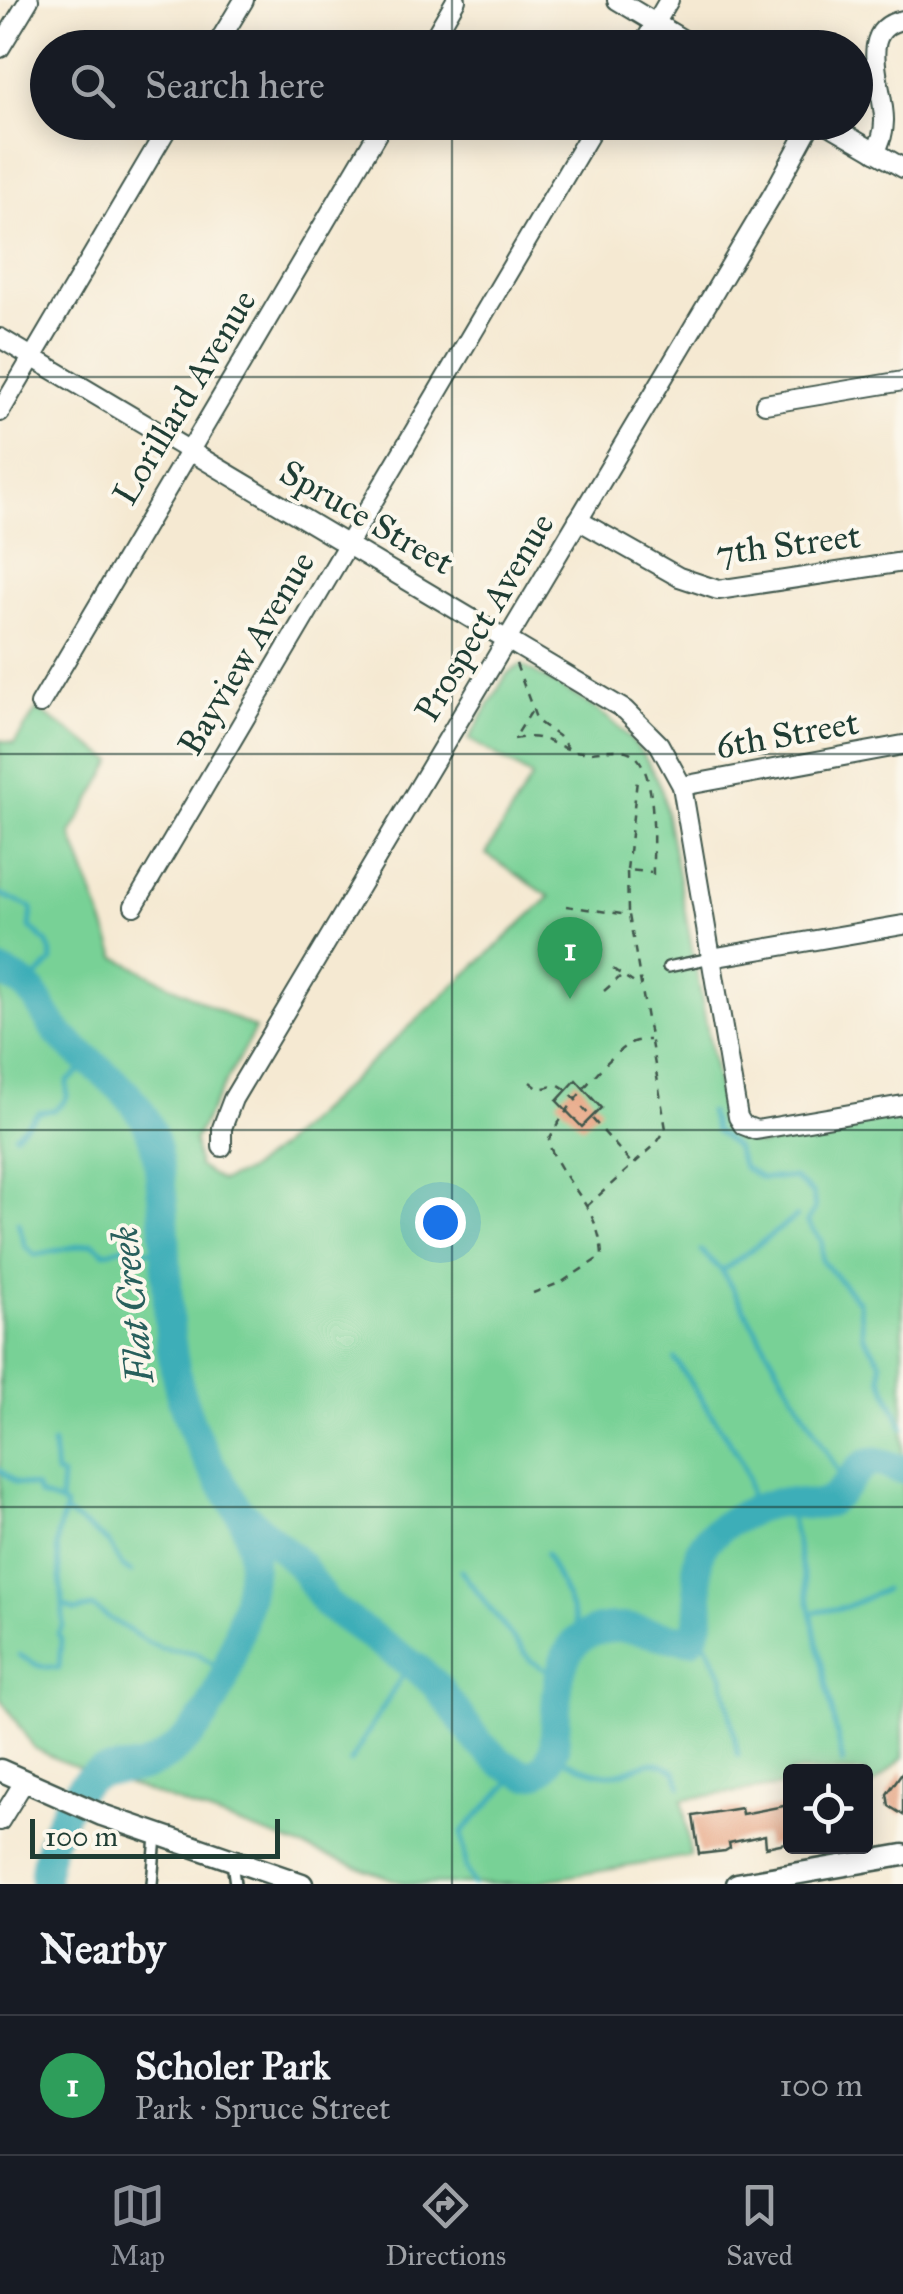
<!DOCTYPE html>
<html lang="en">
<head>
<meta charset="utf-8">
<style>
	:root { --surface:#171b24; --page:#20242c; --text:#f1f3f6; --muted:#9ea1a6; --line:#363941; --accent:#8c9099 }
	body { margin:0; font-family:"IM FELL Great Primer",serif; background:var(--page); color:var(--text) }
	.controls { position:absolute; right:30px; bottom:30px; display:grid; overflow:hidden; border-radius:10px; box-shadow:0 5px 25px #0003 }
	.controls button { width:90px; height:90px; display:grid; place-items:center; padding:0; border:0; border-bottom:2px solid var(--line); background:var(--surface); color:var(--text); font:50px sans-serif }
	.scale { position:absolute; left:30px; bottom:25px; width:250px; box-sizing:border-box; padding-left:10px; border:5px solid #1f3d34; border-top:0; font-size:28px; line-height:35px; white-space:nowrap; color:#1f3d34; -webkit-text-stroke:8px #fbf7ec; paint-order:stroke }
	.you { position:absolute; left:440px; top:1222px; width:35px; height:35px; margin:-25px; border:8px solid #fff; border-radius:50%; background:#1a73e8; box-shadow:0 0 0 15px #1a73e833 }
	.badge { display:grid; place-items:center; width:65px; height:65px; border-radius:50%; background:var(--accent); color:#fff; font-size:32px; font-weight:700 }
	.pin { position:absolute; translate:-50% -82px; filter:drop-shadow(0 2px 5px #0008) }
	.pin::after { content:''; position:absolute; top:52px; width:35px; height:30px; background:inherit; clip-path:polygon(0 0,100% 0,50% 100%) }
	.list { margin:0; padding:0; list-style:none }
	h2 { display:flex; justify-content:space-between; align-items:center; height:130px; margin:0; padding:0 40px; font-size:42px }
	h2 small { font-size:32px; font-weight:400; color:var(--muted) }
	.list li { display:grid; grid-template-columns:65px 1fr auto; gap:30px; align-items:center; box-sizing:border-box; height:140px; padding:0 40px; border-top:2px solid var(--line) }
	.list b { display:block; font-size:38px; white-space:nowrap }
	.list p { margin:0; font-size:32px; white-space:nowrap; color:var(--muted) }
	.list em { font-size:32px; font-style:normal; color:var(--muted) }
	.icon { flex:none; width:55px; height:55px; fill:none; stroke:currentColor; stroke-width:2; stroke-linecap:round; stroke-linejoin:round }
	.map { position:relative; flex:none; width:903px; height:1884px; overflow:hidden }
	.search { position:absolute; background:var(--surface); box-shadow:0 5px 25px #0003; left:30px; right:30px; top:30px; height:110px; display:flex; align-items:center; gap:25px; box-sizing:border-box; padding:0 35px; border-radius:55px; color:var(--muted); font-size:38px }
	.sheet { height:270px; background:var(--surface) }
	nav { display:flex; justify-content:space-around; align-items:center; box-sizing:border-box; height:140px; border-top:2px solid var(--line); background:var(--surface); font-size:28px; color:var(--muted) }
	nav a { display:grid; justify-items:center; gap:5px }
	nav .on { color:var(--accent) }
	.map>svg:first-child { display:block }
	.green { fill:#78d196; stroke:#4c8765; stroke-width:2.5 }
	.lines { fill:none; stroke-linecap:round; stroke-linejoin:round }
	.stream { stroke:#3eaeb8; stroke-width:5 }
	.river { stroke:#3eaeb8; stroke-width:30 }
	.building { fill:#e3946e }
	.service-casing { stroke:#3f574c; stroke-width:14 }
	.minor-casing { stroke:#3f574c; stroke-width:22 }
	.tertiary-casing { stroke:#3f574c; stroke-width:25 }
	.path { stroke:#3f574c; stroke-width:2.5; stroke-dasharray:8 8; stroke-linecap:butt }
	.service { stroke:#fff; stroke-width:9 }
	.minor { stroke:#fff; stroke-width:18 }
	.tertiary { stroke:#fff; stroke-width:20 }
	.grid { fill:none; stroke:#1f3d34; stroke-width:2.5; stroke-opacity:0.55 }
	.labels { text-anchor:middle; stroke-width:8; stroke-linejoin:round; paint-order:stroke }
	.street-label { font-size:35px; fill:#1f3d34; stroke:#fbf7ec }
	.water-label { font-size:38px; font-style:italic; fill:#285f5c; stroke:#fbf7ec }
</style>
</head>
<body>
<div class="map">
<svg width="903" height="1884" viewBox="0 0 903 1884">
	<rect width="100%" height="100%" fill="#fbf7ec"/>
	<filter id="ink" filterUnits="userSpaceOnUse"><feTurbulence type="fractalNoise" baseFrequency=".01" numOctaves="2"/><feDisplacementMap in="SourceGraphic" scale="20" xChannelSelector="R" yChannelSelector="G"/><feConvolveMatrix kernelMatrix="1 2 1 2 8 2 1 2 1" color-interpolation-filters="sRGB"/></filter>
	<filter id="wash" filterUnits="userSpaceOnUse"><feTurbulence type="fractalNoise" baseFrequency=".0048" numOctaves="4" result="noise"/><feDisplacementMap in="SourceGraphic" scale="40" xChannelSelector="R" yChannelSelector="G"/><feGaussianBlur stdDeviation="2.25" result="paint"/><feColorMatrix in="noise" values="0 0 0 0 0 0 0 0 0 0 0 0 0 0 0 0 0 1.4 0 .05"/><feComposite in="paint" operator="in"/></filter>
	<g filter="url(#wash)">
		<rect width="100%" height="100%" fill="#f5e9d2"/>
		<!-- green -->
		<path class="green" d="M521,665C582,700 639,724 663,795L721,1102L734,1138L760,1145L903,1111V1618L899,1620L903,1653V1758L873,1785L866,1784V1772H790V1785L683,1799L690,1856L524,1884H406L61,1761L34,1748L0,1698V740L14,744L37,709L113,761L71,834L116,957L255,1029L194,1140L198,1166L221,1181L246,1172L276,1150L550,897L486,854L532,777L469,739L507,674Z"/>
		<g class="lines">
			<!-- stream -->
			<g class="stream">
				<path d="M0,894L32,908L30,928C44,939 50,942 52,961L27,988"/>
				<polyline points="709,1112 715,1130 735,1147 743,1167 761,1178 794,1178 813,1194 815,1209 807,1222 822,1241 822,1261 859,1302 863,1335 881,1362 881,1377 903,1428"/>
				<polyline points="15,1135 39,1112 54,1110 62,1104 67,1097 67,1082 91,1062"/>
				<polyline points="18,1222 25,1246 35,1255 93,1243 105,1253 123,1247 167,1253"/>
				<polyline points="701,1251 722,1271 846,1485"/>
				<polyline points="722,1271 796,1217"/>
				<polyline points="675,1359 739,1456 748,1478 752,1512"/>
				<polyline points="53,1444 56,1474 62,1476 60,1503"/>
				<polyline points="0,1470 16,1483 35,1487 40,1496 61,1503 66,1508 58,1532 57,1549 63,1605 75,1611 92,1607 149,1643 161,1648 197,1653 226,1674"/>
				<polyline points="788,1503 843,1763"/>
				<polyline points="66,1513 108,1542 122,1566 131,1572"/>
				<polyline points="546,1554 567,1598 581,1638"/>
				<polyline points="461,1571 530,1660 546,1670 560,1672"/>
				<polyline points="811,1613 846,1607 884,1590"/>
				<polyline points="698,1628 723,1676 738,1755"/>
				<polyline points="19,1655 39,1666 59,1668 61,1640 58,1633 63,1626 63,1605"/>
				<path d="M552,1755C569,1762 588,1772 607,1774C636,1776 645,1749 676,1772L681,1786"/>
				<polyline points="350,1762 410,1663"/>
				<polyline points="473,1884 466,1868 462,1832 518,1774"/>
			</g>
			<!-- river -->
			<g class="river">
				<path d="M0,972C11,977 24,983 32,992C43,1006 48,1023 61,1036C89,1064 127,1085 146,1121C158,1144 159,1170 162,1195C170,1265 162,1338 184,1405C191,1429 203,1453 216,1474C232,1501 251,1522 252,1555C253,1591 238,1632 228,1666C216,1708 186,1752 143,1767C126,1773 108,1767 92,1777C68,1792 41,1855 45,1884"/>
				<path d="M243,1514L300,1565L327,1605L418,1669L435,1684L480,1744L503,1764L526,1775C543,1774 549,1763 554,1749C559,1697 547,1627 620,1628C643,1628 667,1640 690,1639C711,1619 690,1578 700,1551C709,1529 753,1507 776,1503C791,1501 806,1507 822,1504C843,1500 855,1462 874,1462C884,1461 893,1469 903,1469"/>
			</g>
		</g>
		<g id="blocks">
			<!-- building -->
			<g class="building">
				<polygon points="576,1080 601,1108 582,1127 557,1101"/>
				<polygon points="903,1771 903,1815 889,1806 887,1794"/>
				<polygon points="789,1805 790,1842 766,1847 765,1835 729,1843 730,1848 725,1851 699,1854 693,1816 741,1808 742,1814"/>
			</g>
		</g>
	</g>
	<g filter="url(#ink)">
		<use href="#blocks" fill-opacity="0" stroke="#3f574c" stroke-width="2.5"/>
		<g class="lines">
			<!-- service casing -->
			<g class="service-casing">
				<g id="service">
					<polyline points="668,967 711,958"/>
					<polyline points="232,1862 235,1884"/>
					<polyline points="152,1884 156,1836"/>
				</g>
			</g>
			<!-- minor casing -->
			<g class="minor-casing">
				<g id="minor">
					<polyline points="617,0 697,48"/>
					<polyline points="0,48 29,0"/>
					<polyline points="215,48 244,0"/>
					<polyline points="428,48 456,0"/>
					<polyline points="641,48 669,0"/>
					<polyline points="824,122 903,168"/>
					<path d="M875,152C881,142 884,132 884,121C885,88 854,29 903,20"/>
					<polyline points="0,338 625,710 659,744 682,786 738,1117 743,1125 756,1130 903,1105"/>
					<polyline points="765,404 903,381"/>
					<polyline points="0,412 171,122"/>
					<polyline points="578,520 679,577 718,590 903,562"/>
					<polyline points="40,704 384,122"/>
					<polyline points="682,786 903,745"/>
					<polyline points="134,906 597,122"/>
					<polyline points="711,958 903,925"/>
					<polyline points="222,1147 222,1128 233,1099 774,192 812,122"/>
					<polyline points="0,1821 24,1782"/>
				</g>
			</g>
			<!-- tertiary casing -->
			<g class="tertiary-casing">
				<g id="tertiary">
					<polyline points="0,1770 102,1815 302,1884"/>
					<polyline points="737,1884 903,1855"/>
				</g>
			</g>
			<!-- path -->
			<g class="path">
				<polyline points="516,664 537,721 558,736 568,748"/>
				<path d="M531,712L514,739C521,738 531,736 538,738C553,741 566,751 582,752C597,753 614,747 629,752C660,765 652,849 653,878"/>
				<polyline points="627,870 637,780"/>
				<polyline points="566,906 629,915 666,1129 656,1144 587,1206"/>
				<polyline points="628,912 627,870 651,872"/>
				<polyline points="613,969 640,987"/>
				<polyline points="604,991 620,977"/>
				<polyline points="530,1082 539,1089 559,1085 567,1090 632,1164"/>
				<path d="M533,1293L562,1282L602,1256C599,1205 564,1185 548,1142C558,1118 609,1052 633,1042C638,1040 644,1040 649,1040"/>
			</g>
			<!-- service -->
			<use href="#service" class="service"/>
			<!-- minor -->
			<use href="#minor" class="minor"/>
			<!-- tertiary -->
			<use href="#tertiary" class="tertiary"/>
		</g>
	</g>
	<!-- grid -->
	<path class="grid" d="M452,0V48M452,122V1884M0,377H903M0,754H903M0,1130H903M0,1507H903"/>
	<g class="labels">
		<!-- street labels -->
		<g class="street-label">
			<text transform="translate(184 397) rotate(-59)" y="12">Lorillard Avenue</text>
			<text transform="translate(367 517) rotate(30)" y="12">Spruce Street</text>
			<text transform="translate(788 544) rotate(-7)" y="12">7th Street</text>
			<text transform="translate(484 617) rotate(-59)" y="12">Prospect Avenue</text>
			<text transform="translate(246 653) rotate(-59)" y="12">Bayview Avenue</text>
			<text transform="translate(787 734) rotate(-10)" y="12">6th Street</text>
		</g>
		<!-- water labels -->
		<g class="water-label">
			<text transform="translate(132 1305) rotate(-96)" y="13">Flat Creek</text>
		</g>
	</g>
</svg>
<div class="controls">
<button><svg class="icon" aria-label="locate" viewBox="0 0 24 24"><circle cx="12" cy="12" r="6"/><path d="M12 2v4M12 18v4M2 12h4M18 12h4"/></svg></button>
</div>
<div class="scale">100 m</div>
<div class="you"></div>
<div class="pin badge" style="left:570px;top:999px;background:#2e9e5b">1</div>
<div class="search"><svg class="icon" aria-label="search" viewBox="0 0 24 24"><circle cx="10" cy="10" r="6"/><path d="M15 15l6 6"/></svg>Search here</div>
</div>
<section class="sheet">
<h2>Nearby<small></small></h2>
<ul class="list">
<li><span class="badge" style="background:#2e9e5b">1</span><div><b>Scholer Park</b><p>Park · Spruce Street</p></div><em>100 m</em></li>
</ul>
</section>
<nav>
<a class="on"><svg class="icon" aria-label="map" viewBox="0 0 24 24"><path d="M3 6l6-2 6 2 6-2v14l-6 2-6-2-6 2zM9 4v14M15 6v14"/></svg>Map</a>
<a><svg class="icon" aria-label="directions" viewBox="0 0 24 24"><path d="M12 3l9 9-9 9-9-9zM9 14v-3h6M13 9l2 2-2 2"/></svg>Directions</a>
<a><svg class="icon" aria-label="saved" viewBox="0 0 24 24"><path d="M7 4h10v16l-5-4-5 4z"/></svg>Saved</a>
</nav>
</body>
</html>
